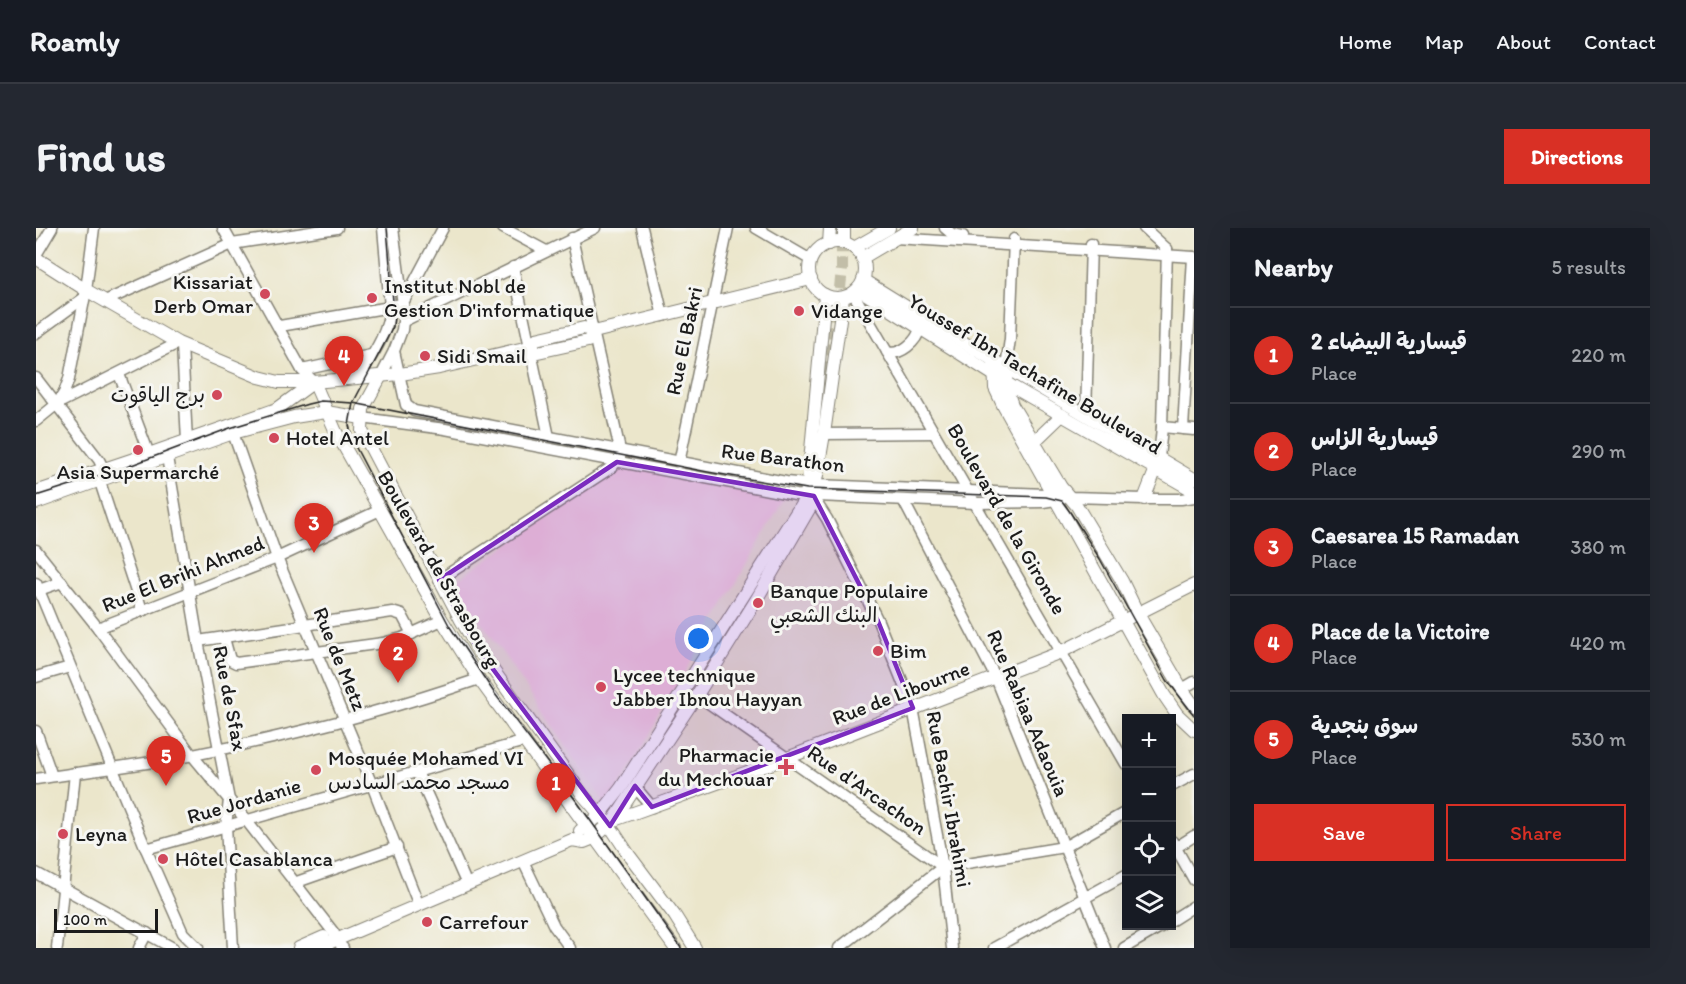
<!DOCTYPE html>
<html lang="en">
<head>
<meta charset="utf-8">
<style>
	:root { --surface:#171b24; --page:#242831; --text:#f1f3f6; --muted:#9ea1a6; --line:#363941; --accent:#d93025 }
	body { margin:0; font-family:Itim,"Playpen Sans Arabic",sans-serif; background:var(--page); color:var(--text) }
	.controls { position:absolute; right:18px; bottom:18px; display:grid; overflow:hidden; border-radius:0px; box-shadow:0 6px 24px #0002 }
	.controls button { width:54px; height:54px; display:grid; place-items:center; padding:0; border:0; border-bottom:2px solid var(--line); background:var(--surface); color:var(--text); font:30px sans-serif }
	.scale { position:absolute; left:18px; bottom:15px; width:104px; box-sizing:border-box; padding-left:6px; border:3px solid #1c1c1c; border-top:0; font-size:16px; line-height:21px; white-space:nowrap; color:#1c1c1c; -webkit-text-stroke:4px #f6f6f2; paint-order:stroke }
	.you { position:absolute; left:663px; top:411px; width:21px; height:21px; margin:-15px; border:4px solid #fff; border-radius:50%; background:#1a73e8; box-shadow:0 0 0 9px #1a73e833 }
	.badge { display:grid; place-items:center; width:39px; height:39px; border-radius:50%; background:var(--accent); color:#fff; font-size:20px; font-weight:700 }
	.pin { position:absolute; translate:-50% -50px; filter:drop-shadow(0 2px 3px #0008) }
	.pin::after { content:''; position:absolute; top:32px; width:21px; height:18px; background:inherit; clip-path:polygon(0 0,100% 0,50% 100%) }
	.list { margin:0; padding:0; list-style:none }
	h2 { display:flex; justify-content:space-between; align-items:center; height:78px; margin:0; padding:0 24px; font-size:26px }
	h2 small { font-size:20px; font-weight:400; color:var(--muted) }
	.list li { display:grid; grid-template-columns:39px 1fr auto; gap:18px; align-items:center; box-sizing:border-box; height:96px; padding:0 24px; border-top:2px solid var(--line) }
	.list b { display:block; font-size:22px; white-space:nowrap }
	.list p { margin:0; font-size:20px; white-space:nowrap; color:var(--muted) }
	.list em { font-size:20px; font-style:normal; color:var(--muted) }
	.actions { display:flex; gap:12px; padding:18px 24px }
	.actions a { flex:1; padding:14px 0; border:2px solid var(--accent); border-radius:0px; text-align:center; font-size:21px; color:var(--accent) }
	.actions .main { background:var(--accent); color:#fff }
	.icon { flex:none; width:33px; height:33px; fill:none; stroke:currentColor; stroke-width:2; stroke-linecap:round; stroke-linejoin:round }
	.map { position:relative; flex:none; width:1158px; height:720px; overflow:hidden; border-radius:0px }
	header { display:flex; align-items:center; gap:36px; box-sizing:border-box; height:84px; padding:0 30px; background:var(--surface); border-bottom:2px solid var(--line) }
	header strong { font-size:28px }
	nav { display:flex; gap:33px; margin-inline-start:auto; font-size:21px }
	.intro { display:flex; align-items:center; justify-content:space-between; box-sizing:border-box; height:144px; padding:0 36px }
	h1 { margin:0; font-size:42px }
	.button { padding:15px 27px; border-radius:0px; background:var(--accent); color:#fff; font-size:21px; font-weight:700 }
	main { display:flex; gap:36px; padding:0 36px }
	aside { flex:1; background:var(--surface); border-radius:0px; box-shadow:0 6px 24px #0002 }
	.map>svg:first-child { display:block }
	.built { fill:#f5cfdb }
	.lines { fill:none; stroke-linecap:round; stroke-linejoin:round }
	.major-tunnel { stroke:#c2bea8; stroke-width:12; stroke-dasharray:12 6; stroke-linecap:butt }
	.minor-casing { stroke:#848174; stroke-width:13 }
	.major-casing { stroke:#848174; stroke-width:14 }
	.minor { stroke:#fff; stroke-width:10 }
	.major { stroke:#fff; stroke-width:12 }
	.tram { stroke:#1c1c1c; stroke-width:1.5 }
	.marked { fill:#7b2cbf; fill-opacity:0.2; stroke:#7b2cbf; stroke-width:4.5; stroke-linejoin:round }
	.poi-dot { fill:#d1495b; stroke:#f6f6f2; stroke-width:2 }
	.labels { text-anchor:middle; stroke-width:6; stroke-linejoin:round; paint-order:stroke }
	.poi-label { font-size:21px; fill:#1c1c1c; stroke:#f6f6f2; text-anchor:start }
	.street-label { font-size:21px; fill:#1c1c1c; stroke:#f6f6f2 }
</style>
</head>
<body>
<header>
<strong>Roamly</strong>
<nav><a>Home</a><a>Map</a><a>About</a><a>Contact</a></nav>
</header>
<div class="intro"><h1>Find us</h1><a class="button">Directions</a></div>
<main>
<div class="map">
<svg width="1158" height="720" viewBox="0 0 1158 720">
	<rect width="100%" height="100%" fill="#f6f6f2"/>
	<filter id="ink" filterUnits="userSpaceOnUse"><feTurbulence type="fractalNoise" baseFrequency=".0167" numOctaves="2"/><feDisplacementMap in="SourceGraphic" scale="12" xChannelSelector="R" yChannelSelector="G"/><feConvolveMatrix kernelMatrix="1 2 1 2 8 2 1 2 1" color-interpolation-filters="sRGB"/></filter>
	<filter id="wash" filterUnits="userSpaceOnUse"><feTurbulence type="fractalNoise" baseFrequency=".008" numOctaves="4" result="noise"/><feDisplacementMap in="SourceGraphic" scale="24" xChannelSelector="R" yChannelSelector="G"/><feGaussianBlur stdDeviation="1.35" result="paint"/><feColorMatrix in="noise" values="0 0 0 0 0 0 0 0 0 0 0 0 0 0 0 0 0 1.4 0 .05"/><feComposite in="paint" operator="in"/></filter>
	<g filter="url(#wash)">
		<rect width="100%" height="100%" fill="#ebe6cb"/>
		<!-- built -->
		<polygon class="built" points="587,237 750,268 580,565 571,578 418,354"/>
	</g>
	<g filter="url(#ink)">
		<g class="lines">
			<!-- major-tunnel -->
			<g class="major-tunnel">
				<polyline points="802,79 806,41 806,4"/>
				<polyline points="786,163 797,70"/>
			</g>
			<!-- minor casing -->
			<g class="minor-casing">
				<g id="minor">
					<polyline points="187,0 266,142 278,154"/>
					<polyline points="357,0 368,84 366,102 358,123 370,177 378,183 750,254 780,257 1009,266 1034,269 1108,271 1145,271 1158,269"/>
					<polyline points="467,0 510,23"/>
					<polyline points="606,0 627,88"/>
					<polyline points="720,0 775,32"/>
					<polyline points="909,0 916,6 927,8"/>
					<polyline points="1108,0 1131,21"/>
					<polyline points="859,10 1158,29"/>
					<polyline points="0,27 16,0"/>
					<polyline points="477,39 513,209"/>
					<polyline points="817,65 1090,536"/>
					<polyline points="69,73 196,16 301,0"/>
					<polyline points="368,93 559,0"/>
					<polyline points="244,98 354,79 367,75 407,0"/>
					<polyline points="0,105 48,70"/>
					<polyline points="146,117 151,213"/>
					<path d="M851,124C864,128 881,114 884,100"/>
					<polyline points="970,139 974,111 978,11"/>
					<polyline points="266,142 335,127"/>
					<polyline points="83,146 113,226"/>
					<polyline points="345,148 358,123"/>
					<path d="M323,149C336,128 353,104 354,79L347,0"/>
					<polyline points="0,150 63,232 68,242"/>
					<polyline points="21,176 28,165 33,151 50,62 58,0"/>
					<polyline points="1050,187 1055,16"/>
					<polyline points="326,190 409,201 759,267 940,275 1007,274 1025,271"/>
					<polyline points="0,193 21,176 142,115"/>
					<polyline points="1126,199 1158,202"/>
					<polyline points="1147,201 1157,29"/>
					<polyline points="197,205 241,330 336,557 380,670"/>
					<polyline points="788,206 898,205"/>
					<polyline points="131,229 162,413 193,572 190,598 197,720"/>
					<polyline points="1123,230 1126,199 1131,21"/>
					<polyline points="643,235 692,0"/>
					<polyline points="64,254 106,382"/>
					<polyline points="778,271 791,291 842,393 877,480 907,639 916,720"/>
					<polyline points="867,272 960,450 1069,720"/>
					<polyline points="0,322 62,400 156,527 210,592 298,705"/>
					<polyline points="403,352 576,239 584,230 584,222 536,10"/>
					<polyline points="0,355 110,621 147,705 162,720"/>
					<polyline points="0,363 26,354"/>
					<polyline points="62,400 241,330 344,282"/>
					<polyline points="188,410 194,432 200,435 347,415 366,410 406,392"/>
					<polyline points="162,413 356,384 366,387 376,406"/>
					<polyline points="0,449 34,439"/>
					<polyline points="1146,461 1158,454"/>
					<polyline points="661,467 907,639 1028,619 1090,584"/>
					<polyline points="0,503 16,548"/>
					<polyline points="381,544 428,650"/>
					<path d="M0,551C52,543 105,537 157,527C254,508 350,483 443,451"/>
					<polyline points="1136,558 1158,546"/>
					<polyline points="600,560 616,579"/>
					<polyline points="1136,613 1158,652"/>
					<polyline points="110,621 489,513"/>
					<polyline points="1136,622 1158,608"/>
					<polyline points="487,633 518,698 534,720"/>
					<polyline points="0,645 137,720"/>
					<polyline points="258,655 361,619"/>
					<polyline points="1136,692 1158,678"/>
					<polyline points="305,718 307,720"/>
					<polyline points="21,720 39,545"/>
					<polyline points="103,720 111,705"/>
					<polyline points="803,720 907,639"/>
					<polyline points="958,720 1090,647"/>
					<polyline points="1088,720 1126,698"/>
				</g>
			</g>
			<!-- major casing -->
			<g class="major-casing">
				<g id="major">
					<circle cx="801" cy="42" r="28"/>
					<polyline points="808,15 808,0"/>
					<polyline points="793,16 794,0"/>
					<polyline points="818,20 853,0"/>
					<polyline points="0,30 50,62 142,115 223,149 243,154 278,154 364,146 403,140 493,119 500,111 548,100 558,104 775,51"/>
					<polyline points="826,30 877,0"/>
					<polyline points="827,52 935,119 1158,251"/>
					<polyline points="822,61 977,159 1158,263"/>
					<polyline points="493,119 502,124 552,113 558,104"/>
					<polyline points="958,132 959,160 967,177 1128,467 1141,486 1158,502"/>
					<polyline points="970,139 970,160 976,177 1025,259 1041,278 1086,353 1102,386 1146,461 1158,478"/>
					<polyline points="345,148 327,181 326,203 425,392 442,421 547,567 574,598 593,627 639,688 659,720"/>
					<polyline points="278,154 300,204 406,392 443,451 639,720"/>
					<polyline points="998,214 1026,187"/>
					<polyline points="0,264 113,226 241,181 278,154"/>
					<polyline points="1108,271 1123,233"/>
					<polyline points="0,275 197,205 258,189 290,184 326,190"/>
					<polyline points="578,592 751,530 1025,424 1158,357"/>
					<polyline points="544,603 564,587 585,560 769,271 772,256 789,67"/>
					<polyline points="263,720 288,709"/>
					<polyline points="281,720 536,612 548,614 558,610 578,592 661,467 719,374 776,276 788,206 807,70"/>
				</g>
			</g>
			<!-- minor -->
			<use href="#minor" class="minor"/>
			<!-- major -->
			<use href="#major" class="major"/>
			<!-- tram -->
			<g class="tram">
				<polyline points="351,0 358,86 357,99 317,175 313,197 318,216 414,399 459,466 542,575 645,720"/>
				<polyline points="0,268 85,241 194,200 272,176 285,173 317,175 672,244 771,261 1010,269 1026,273 1034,284 1064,331 1131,452 1158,487"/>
			</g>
		</g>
	</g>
	<!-- marked area -->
	<path class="marked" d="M581,234L778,268L842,393L877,480L616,579L599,558L574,598L442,421L403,352Z"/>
	<!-- markers -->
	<g class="poi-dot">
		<circle cx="229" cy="66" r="6"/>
		<circle cx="336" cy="70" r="6"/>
		<circle cx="763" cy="83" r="6"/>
		<circle cx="389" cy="128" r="6"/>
		<circle cx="181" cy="167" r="6"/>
		<circle cx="238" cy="210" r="6"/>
		<circle cx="102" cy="222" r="6"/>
		<circle cx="722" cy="375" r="6"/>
		<circle cx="842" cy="423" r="6"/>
		<circle cx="565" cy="459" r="6"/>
		<path d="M747 530h6v6h6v6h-6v6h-6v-6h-6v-6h6z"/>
		<circle cx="280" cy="542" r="6"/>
		<circle cx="27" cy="606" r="6"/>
		<circle cx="127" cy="631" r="6"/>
		<circle cx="391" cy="694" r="6"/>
	</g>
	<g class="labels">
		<!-- poi labels -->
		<g class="poi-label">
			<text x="217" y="61" text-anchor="end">Kissariat<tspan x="217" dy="24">Derb Omar</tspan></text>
			<text x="348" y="65">Institut Nobl de<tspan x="348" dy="24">Gestion D'informatique</tspan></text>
			<text x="775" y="90">Vidange</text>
			<text x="401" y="135">Sidi Smail</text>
			<text x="169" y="174" text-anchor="end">برج الياقوت</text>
			<text x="250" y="217">Hotel Antel</text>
			<text x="102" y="251" text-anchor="middle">Asia Supermarché</text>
			<text x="734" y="370">Banque Populaire<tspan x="734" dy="24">البنك الشعبي</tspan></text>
			<text x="854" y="430">Bim</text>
			<text x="577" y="454">Lycee technique<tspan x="577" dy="24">Jabber Ibnou Hayyan</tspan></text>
			<text x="738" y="534" text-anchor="end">Pharmacie<tspan x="738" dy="24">du Mechouar</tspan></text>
			<text x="292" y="537">Mosquée Mohamed VI<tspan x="292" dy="24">مسجد محمد السادس</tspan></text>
			<text x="39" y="613">Leyna</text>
			<text x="139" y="638">Hôtel Casablanca</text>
			<text x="403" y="701">Carrefour</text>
		</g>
		<!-- street labels -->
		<g class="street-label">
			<text transform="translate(648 113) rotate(-78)" y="7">Rue El Bakri</text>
			<text transform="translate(999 146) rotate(31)" y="7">Youssef Ibn Tachafine Boulevard</text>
			<text transform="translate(747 230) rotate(7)" y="7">Rue Barathon</text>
			<text transform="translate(971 291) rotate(60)" y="7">Boulevard de la Gironde</text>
			<text transform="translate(403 341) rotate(60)" y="7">Boulevard de Strasbourg</text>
			<text transform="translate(147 346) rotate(-22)" y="7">Rue El Brihi Ahmed</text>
			<text transform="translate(304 431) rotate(68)" y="7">Rue de Metz</text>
			<text transform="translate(865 465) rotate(-21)" y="7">Rue de Libourne</text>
			<text transform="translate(194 470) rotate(79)" y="7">Rue de Sfax</text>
			<text transform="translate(992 485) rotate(67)" y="7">Rue Rabiaa Adaouia</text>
			<text transform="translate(831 562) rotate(35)" y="7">Rue d'Arcachon</text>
			<text transform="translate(913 571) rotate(80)" y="7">Rue Bachir Ibrahimi</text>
			<text transform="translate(208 573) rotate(-16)" y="7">Rue Jordanie</text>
		</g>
	</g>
</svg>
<div class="controls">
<button>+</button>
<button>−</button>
<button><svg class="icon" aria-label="locate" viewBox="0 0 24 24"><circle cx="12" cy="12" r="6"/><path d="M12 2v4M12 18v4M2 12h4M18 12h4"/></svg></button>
<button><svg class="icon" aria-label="layers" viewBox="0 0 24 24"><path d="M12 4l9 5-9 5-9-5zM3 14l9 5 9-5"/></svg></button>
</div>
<div class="scale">100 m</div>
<div class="you"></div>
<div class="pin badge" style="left:520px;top:585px">1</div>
<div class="pin badge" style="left:362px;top:455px">2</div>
<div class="pin badge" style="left:278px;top:325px">3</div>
<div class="pin badge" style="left:308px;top:158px">4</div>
<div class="pin badge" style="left:130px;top:558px">5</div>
</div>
<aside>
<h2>Nearby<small>5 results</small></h2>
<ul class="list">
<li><span class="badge">1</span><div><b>قيسارية البيضاء 2</b><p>Place</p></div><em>220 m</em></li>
<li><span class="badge">2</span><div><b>قيسارية الزاس</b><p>Place</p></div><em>290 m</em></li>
<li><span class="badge">3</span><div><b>Caesarea 15 Ramadan</b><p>Place</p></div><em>380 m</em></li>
<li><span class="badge">4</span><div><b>Place de la Victoire</b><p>Place</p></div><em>420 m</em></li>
<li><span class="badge">5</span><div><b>سوق بنجدية</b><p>Place</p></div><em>530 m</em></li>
</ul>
<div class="actions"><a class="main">Save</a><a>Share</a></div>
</aside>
</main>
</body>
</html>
